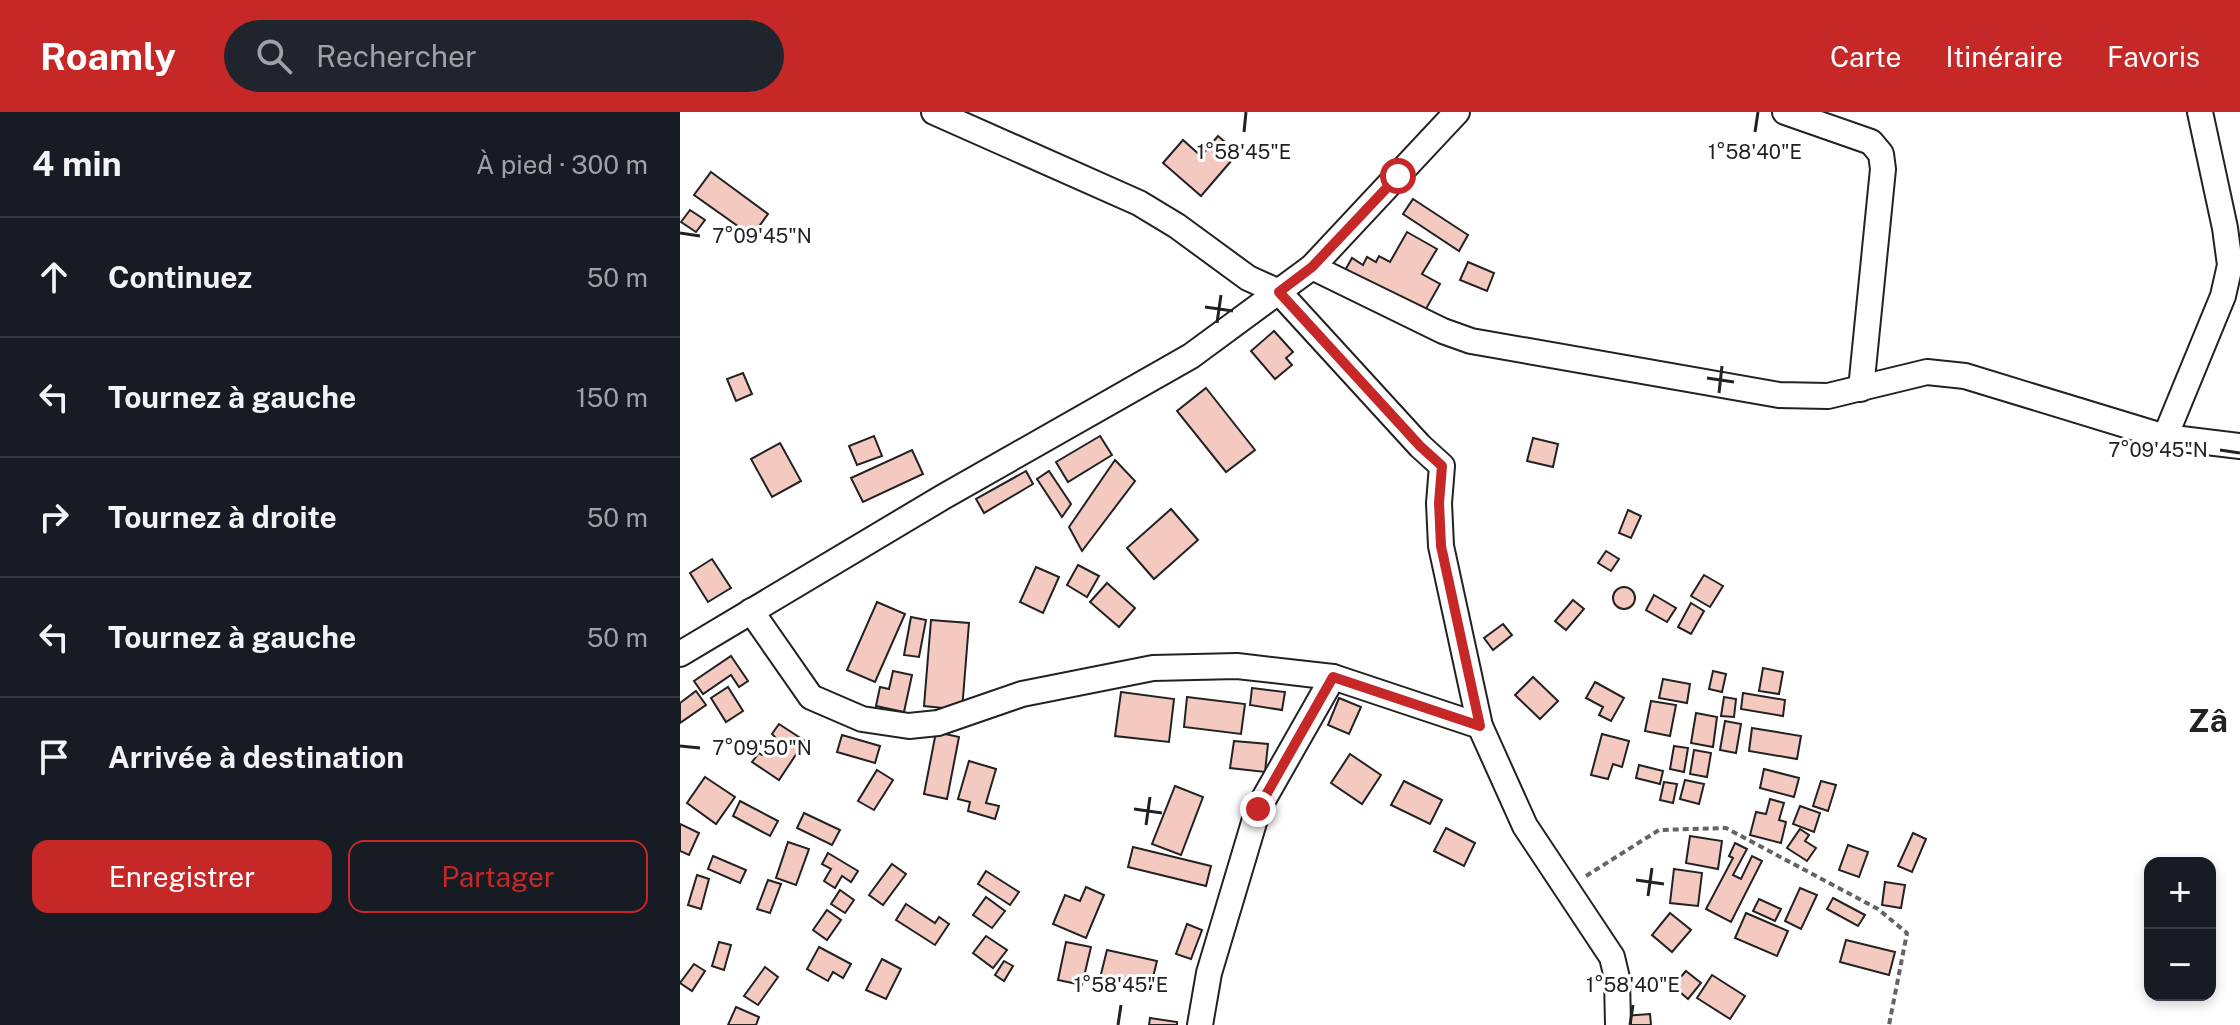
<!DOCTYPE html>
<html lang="fr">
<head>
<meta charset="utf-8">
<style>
	:root { --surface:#171b24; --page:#20242c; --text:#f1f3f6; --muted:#9ea1a6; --line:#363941; --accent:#c62828 }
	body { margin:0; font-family:"Public Sans",sans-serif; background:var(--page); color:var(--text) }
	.controls { position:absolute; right:24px; bottom:24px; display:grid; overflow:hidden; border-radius:16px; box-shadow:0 4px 12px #0003 }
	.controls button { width:72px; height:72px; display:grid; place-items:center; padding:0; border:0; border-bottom:2px solid var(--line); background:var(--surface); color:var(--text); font:40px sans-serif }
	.stop { position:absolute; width:24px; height:24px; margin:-18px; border:6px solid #c62828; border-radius:50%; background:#fff }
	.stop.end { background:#c62828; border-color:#fff; box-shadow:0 2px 8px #0008 }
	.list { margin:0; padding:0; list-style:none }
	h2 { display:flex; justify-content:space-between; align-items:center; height:104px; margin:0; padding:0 32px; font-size:34px }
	h2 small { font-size:26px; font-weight:400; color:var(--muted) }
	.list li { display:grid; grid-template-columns:52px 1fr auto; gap:24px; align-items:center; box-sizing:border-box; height:120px; padding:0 32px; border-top:2px solid var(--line) }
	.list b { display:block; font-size:30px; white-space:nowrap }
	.list em { font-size:26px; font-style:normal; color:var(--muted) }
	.actions { display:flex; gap:16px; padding:24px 32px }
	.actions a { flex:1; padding:18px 0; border:2px solid var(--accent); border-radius:16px; text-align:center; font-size:28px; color:var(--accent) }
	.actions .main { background:var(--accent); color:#fff }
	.icon { flex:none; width:44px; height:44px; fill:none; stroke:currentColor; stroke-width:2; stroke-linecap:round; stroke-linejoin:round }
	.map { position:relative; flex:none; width:1560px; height:913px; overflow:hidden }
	header { display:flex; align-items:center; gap:48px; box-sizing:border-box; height:112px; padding:0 40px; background:var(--accent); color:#fff }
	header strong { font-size:38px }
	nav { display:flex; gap:44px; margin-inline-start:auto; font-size:28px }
	.search { width:560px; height:72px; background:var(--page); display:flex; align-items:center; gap:20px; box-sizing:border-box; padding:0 28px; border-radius:44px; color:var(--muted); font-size:30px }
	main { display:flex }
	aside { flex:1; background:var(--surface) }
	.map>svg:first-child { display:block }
	.building { fill:#f3c9c0; stroke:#222; stroke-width:2 }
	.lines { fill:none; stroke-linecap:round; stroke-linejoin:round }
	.minor-casing { stroke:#222; stroke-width:28 }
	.path { stroke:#646464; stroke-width:4; stroke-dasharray:6 4; stroke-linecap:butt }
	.minor { stroke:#fff; stroke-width:24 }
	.route { stroke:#c62828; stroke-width:10 }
	.ticks { fill:none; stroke:#222; stroke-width:3 }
	.labels { text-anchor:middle; stroke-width:6; stroke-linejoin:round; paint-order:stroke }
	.quarter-label { font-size:32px; font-weight:bold; fill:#222; stroke:#fff }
	.ticks-label { font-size:20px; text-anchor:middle; fill:#222; stroke:#fff; stroke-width:6; stroke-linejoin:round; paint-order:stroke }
</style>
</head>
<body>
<header>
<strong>Roamly</strong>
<div class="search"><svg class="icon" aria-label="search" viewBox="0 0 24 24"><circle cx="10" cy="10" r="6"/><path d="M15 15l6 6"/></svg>Rechercher</div>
<nav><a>Carte</a><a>Itinéraire</a><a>Favoris</a></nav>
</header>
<main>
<aside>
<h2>4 min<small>À pied · 300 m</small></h2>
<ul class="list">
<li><svg class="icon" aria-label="ahead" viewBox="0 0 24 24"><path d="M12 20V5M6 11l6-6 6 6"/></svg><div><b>Continuez</b></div><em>50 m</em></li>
<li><svg class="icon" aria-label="left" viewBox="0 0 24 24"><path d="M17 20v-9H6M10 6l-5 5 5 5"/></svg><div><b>Tournez à gauche</b></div><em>150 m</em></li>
<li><svg class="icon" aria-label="right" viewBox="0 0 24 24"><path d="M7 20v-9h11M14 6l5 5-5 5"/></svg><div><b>Tournez à droite</b></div><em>50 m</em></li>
<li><svg class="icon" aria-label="left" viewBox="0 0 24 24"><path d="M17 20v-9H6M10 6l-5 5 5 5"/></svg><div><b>Tournez à gauche</b></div><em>50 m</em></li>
<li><svg class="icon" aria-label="arrive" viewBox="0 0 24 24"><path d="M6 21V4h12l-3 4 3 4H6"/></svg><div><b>Arrivée à destination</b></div></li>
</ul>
<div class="actions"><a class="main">Enregistrer</a><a>Partager</a></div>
</aside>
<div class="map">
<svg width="1560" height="913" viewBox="0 0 1560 913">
	<rect width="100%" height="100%" fill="#fff"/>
	<!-- building -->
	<g class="building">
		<polygon points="538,24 558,41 521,84 483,51 503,28 521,44"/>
		<polygon points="31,60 88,102 72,124 14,83"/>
		<polygon points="733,87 788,123 779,139 723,102"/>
		<polygon points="10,98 25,108 16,120 1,110"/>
		<polygon points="727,120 757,137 742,162 760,172 742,204 664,160 672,146 683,153 687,145 696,150 699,144 710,150"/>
		<polygon points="788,150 814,161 807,179 780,168"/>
		<polygon points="594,219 613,240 606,246 612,253 595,267 571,239"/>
		<polygon points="63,261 72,282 56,289 47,267"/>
		<polygon points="526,276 575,338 546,360 497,299"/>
		<polygon points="194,324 202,344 177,353 169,334"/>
		<polygon points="420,324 432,343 388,370 376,350"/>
		<polygon points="853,326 878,332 873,355 847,349"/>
		<polygon points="100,331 121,369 92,385 71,347"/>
		<polygon points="232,338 243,362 183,390 171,366"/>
		<polygon points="435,348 455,369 402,439 389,415"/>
		<polygon points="346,359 353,372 304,401 296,387"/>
		<polygon points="369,359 391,392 382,405 357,367"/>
		<polygon points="491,397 518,428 474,467 447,436"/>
		<polygon points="948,398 961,404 951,426 939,421"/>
		<polygon points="926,439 939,447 931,459 918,451"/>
		<polygon points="32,447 51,476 28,490 10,461"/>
		<polygon points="398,453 419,464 407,485 387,473"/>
		<polygon points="356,455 379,465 363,501 340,490"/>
		<polygon points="1024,463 1043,474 1030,495 1011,484"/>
		<polygon points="427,471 455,496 439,515 410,490"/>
		<circle cx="944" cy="486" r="11"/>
		<polygon points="974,483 996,496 987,510 966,498"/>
		<polygon points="893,488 904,497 886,518 875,509"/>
		<polygon points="197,490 225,502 195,570 167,558"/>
		<polygon points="1011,491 1024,499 1011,522 998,515"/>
		<polygon points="231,505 246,508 239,545 224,543"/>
		<polygon points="251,508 289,511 282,598 244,594"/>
		<polygon points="823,512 832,523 813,538 804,526"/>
		<polygon points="51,544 68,569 59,575 51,563 23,582 14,569"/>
		<polygon points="1083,556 1103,560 1099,582 1079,579"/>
		<polygon points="213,559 232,563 224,600 196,594 200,575 209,577"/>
		<polygon points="1033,559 1046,562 1042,580 1029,577"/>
		<polygon points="853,565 878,589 860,607 835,583"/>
		<polygon points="983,567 1010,572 1007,591 979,586"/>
		<polygon points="915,570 944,586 931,609 919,603 923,595 906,586"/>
		<polygon points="48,575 63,599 46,610 31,586"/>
		<polygon points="572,576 605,580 602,598 570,593"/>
		<polygon points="16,579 26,593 0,611 0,591"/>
		<polygon points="441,580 494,587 489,630 435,624"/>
		<polygon points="1063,581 1105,588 1103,604 1061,597"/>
		<polygon points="507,585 565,592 561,622 504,615"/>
		<polygon points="1044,585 1056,587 1054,605 1041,604"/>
		<polygon points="659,586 681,595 669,622 648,613"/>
		<polygon points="971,589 996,593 990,624 965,619"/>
		<polygon points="1016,601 1037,605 1033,635 1011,631"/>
		<polygon points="1045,609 1061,612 1056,641 1040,638"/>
		<polygon points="99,612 125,629 99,668 72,650 79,641 82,643 95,625 92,622"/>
		<polygon points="1072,616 1121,624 1117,647 1069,639"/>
		<polygon points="256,620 279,625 267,687 244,682"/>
		<polygon points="922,622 949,629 942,655 933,652 928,667 911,663"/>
		<polygon points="162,623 200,634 195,651 157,640"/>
		<polygon points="554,629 588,632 585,660 550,656"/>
		<polygon points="994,634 1008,636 1004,660 990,657"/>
		<polygon points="1014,638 1031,641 1027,665 1010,662"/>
		<polygon points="670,642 701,663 682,692 651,671"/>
		<polygon points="289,649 316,657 306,691 319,694 315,707 288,699 290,690 278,687"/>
		<polygon points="959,653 983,659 980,672 956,666"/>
		<polygon points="1084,657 1119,666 1114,685 1080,676"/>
		<polygon points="197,658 213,668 194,698 178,689"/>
		<polygon points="25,665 55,685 36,712 7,691"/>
		<polygon points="1005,668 1024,672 1019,692 1000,687"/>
		<polygon points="724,669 762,688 750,712 711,693"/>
		<polygon points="1141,669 1156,673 1148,699 1133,694"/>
		<polygon points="984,670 997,672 993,691 980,688"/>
		<polygon points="495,674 523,685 501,743 472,732"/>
		<polygon points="1090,687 1104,691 1099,708 1106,710 1101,731 1070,723 1076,700 1086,702"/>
		<polygon points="60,689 98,709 90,724 53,704"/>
		<polygon points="1120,694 1140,701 1134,720 1113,712"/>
		<polygon points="124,701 160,718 152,733 117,716"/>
		<polygon points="0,712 19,721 9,743 0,739"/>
		<polygon points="766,716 795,731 784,754 754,739"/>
		<polygon points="1120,717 1129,723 1125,729 1136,736 1127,749 1107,736"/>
		<polygon points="1233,721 1246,727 1232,760 1218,754"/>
		<polygon points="1010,724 1042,729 1038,757 1006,751"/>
		<polygon points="108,730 129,737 116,773 96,766"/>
		<polygon points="1055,731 1067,737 1053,763 1061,767 1072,744 1082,749 1051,810 1026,797 1053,746 1049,744"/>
		<polygon points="1168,733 1188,740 1179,765 1159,758"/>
		<polygon points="453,735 531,754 526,774 448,755"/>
		<polygon points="148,741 178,759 171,770 162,764 155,776 144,769 151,757 142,752"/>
		<polygon points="33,744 66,758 60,771 28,757"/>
		<polygon points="212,752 226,762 203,793 189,783"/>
		<polygon points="994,757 1022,761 1018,794 990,791"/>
		<polygon points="306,759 339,780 330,793 298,772"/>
		<polygon points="17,763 29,767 21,797 8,793"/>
		<polygon points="88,768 101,772 90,801 77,797"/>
		<polygon points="1205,770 1225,773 1221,796 1202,793"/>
		<polygon points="406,775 424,783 406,826 373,812 385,783 400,789"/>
		<polygon points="1120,776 1137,783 1121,817 1105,809"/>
		<polygon points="160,778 174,788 165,801 151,792"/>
		<polygon points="306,785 325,799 312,816 293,803"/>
		<polygon points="1153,786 1185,803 1178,814 1147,797"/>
		<polygon points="1079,787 1101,797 1095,809 1073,799"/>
		<polygon points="226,792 255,811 259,805 269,812 255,833 216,808"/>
		<polygon points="147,798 161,808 147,828 133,818"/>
		<polygon points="990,801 1011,818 992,840 972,823"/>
		<polygon points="1066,801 1108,819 1097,844 1055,826"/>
		<polygon points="507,812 522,818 511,847 496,842"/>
		<polygon points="306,824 327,838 313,856 293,841"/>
		<polygon points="1166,828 1215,840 1209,863 1160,850"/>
		<polygon points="39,830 51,833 44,858 32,854"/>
		<polygon points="386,830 411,835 402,873 378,868"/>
		<polygon points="139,835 171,852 163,866 153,860 148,869 127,857"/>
		<polygon points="427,838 477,849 470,877 420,866"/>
		<polygon points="202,847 221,857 206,887 186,878"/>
		<polygon points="324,849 333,854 324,869 315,863"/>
		<polygon points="14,852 25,859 12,879 0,871"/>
		<polygon points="85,855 98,865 78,893 64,884"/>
		<polygon points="1006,859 1021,871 1008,887 993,874"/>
		<polygon points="1032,863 1065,884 1050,907 1017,886"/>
		<polygon points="56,895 79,905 76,913 48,913"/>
		<polygon points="970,902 971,913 944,913 943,904"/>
		<polygon points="470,906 497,910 497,913 469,913"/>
	</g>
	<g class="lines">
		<!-- minor casing -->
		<g class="minor-casing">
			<g id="minor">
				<polyline points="254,0 459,91 497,114 568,166 599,180 740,334 762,354 759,391 761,434 800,614 845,714 932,845 937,866 938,913"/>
				<polyline points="1105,0 1191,30 1201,42 1203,57 1181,277"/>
				<polyline points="632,155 763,219 791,229 1099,283 1148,284 1247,260 1285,264 1485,325 1560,334"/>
				<polyline points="1485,325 1543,184 1550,153 1545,116 1520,0"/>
				<polyline points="71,499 131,585 182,607 229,614 258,611 342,582 473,556 557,554 653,565 800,614"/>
				<polyline points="0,542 263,385 511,244 632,155 777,0"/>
				<polyline points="520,913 529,861 578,697 653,565"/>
			</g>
		</g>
		<!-- path -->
		<polyline class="path" points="906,764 979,718 1046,716 1198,797 1227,821 1209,913"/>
		<!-- minor -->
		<use href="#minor" class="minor"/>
	</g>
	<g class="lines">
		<!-- route -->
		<polyline class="route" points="578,697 653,565 800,614 761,434 759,391 762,354 740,334 599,180 632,155 718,64"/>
	</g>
	<!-- ticks -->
	<path class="ticks" d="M564,20L566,0M1075,20L1078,0M0,121L20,124M525,195L553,199M537,211L541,183M1027,266L1054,270M1039,281L1042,254M1540,338L1560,341M0,634L20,636M454,697L482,701M466,713L470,685M956,768L984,772M968,784L972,756M438,913L441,893M950,913L953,893"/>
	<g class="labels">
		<!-- quarter labels -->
		<g class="quarter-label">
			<text x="1528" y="620">Zâ</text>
		</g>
	</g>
	<g class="ticks-label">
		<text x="564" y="47">1°58'45"E</text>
		<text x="1075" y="47">1°58'40"E</text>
		<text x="82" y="131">7°09'45"N</text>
		<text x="1478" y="345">7°09'45"N</text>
		<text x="82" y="643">7°09'50"N</text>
		<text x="441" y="880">1°58'45"E</text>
		<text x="953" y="880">1°58'40"E</text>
	</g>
</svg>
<div class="controls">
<button>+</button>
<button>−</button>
</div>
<div class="stop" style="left:718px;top:64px"></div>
<div class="stop end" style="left:578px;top:697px"></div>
</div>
</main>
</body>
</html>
